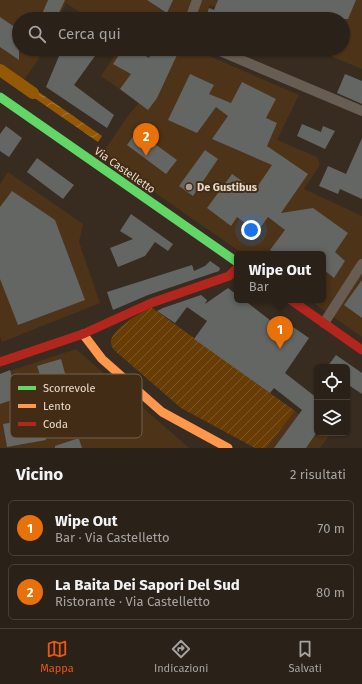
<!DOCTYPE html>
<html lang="it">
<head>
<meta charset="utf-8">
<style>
	:root { --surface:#2a2118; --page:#362e25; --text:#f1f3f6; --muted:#a5a3a2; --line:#463e37; --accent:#ea580c }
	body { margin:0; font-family:"Fira Sans",sans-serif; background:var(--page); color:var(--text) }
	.controls { position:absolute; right:12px; bottom:12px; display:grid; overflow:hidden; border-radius:6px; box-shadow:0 1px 3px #0004 }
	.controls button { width:36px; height:36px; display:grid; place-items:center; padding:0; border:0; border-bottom:1px solid var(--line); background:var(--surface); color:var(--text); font:20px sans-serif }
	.you { position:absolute; left:251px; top:230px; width:14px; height:14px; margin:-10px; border:3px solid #fff; border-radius:50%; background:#1a73e8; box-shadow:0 0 0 6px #1a73e833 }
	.badge { display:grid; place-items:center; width:26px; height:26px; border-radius:50%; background:var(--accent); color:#fff; font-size:13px; font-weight:700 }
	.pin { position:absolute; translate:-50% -33px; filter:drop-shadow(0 1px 2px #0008) }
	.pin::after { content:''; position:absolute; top:21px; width:14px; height:12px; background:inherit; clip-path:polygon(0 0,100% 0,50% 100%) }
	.popup { position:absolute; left:234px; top:251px; width:92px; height:52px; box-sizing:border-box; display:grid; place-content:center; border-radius:6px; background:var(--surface); filter:drop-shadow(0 1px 3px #0005); font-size:13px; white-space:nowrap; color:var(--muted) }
	.popup b { font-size:15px; color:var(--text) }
	.popup::after { content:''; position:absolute; left:50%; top:100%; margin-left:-8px; border:8px solid transparent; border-top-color:var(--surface) }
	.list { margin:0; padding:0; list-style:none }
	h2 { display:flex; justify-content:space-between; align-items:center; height:52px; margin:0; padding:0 16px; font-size:17px }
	h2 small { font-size:13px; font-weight:400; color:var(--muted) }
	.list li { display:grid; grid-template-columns:26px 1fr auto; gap:12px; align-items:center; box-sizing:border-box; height:56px; margin:0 8px 8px; padding:0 8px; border:1px solid var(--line); border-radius:6px }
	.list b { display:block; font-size:15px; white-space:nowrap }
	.list p { margin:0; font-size:13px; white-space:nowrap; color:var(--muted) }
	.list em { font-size:13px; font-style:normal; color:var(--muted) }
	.icon { flex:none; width:22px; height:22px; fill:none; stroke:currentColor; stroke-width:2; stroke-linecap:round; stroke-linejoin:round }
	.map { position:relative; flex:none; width:362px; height:448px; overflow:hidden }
	.search { position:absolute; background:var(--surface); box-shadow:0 1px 3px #0004; left:12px; right:12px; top:12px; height:44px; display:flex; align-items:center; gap:10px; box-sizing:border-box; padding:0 14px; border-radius:22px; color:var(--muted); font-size:15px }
	.sheet { height:180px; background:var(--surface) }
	nav { display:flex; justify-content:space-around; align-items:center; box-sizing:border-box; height:56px; border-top:1px solid var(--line); background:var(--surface); font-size:11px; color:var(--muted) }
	nav a { display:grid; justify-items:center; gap:2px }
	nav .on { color:var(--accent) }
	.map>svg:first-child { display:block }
	.built { fill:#4d3317 }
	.garden { fill:url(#garden-furrows) }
	.water { fill:url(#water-waves) }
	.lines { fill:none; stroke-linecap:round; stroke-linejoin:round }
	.canal { stroke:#945905; stroke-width:12 }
	.building { fill:#646664 }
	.street { stroke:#675d52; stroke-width:10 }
	.fast { stroke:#63d668; stroke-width:9 }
	.slow { stroke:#ff974d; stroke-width:9 }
	.jam { stroke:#b3261e; stroke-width:9 }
	.poi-dot { fill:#aa9c8f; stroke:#432c15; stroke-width:1.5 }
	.labels { text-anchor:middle; stroke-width:4; stroke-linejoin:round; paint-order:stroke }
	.street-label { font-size:11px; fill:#e8d9cb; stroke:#432c15 }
	.poi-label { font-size:11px; font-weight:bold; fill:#e8d9cb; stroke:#432c15; text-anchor:start }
	.key { fill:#432c15; stroke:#75604c; stroke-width:1 }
	.key-label { font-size:11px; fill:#e8d9cb }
</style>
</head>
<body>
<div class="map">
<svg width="362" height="448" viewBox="0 0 362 448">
	<defs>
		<pattern id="garden-furrows" width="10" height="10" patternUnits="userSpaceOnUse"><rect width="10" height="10" fill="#683d05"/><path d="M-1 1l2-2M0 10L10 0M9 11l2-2" fill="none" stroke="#7e5828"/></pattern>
		<pattern id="water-waves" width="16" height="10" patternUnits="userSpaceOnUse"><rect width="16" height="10" fill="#945905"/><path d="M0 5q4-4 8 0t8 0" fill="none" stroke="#a87834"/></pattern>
	</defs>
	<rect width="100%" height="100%" fill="#382c20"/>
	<!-- built -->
	<g class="built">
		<polygon points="0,0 362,0 362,69 314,49 343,49 343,19 243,19 210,5 204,19 90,19 66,3 58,19 19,19 19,49 43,49 37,62 20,85 14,80 15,78 8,73 8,69 0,63"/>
		<polygon points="119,49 193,49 299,95 277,140 317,157 320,165 304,189 362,216 362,337 309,300 323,300 323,254 243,254 101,155 130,113 139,103 101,76"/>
		<polygon points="8,172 83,224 79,242 100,303 2,342 0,336 0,184"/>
		<polygon points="76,349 189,448 0,448 0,374"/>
		<polygon points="295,411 317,427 317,433 325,433 329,436 320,448 266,448"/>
	</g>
	<!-- garden -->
	<path class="garden" d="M151,307L295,411L266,448H255L181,408L114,350C112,347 111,345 111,341C113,328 141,313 151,307Z"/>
	<!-- water -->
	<polygon class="water" points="22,83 32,89 33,88 102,136 98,142 20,88"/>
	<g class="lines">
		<!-- canal -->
		<polyline class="canal" points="0,70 33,93"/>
	</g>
	<!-- building -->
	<g class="building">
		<polygon points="48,0 65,0 56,19 40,19"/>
		<polygon points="147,0 173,0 167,13"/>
		<polygon points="218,0 356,0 348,19 205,19 209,8 214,10"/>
		<polygon points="0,17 19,30 19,60 0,47"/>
		<polygon points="62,49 100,49 74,85 114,115 107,128 46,87"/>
		<polygon points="123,49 134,49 149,58 153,49 164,49 177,55 157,98 148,110 120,89 131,74 113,64"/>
		<polygon points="190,74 214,85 209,94 231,103 242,82 276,99 266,118 277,123 267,146 308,174 281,213 313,208 348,233 335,252 345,261 334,278 323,269 323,254 275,254 270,250 285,230 268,217 257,232 237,217 231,226 207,208 232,174 255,190 272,165 212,139 228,116 216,107 197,133 168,120"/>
		<polygon points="345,74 362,81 362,104 337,93"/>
		<polygon points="302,124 321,132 323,126 335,131 325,149 297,136"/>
		<polygon points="6,126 22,138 9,157 0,151 0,134"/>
		<polygon points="137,131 177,160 166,174 127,145"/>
		<polygon points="362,138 362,199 340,189 338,194 319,186 328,166 346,174"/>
		<polygon points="205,150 218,159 193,196 179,186"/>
		<polygon points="37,158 74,185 63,199 27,172"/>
		<polygon points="12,191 55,220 85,300 18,325 0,279 0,207"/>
		<polygon points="131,214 173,244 168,251 155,242 145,256 118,267 110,248 133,239 120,231"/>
		<polygon points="210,261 220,268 219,271 148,295 113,310 107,292 192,265 194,271 205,266"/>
		<polygon points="362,280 362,318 344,305"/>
		<polygon points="228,288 237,295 237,300 244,300 275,324 280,318 309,338 285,373 317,398 317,432 306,448 274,448 302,410 274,388 270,393 194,339 207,321 187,307 175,323 157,311 163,308 201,295 207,300 205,304"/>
		<polygon points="336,355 362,373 362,394 347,384 347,367 327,367"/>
		<polygon points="61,359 66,377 43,384 37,366"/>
		<polygon points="10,370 18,398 0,404 0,374"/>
		<polygon points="105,404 122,418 113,430 95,415"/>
		<polygon points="42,417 46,440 7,447 3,424"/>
		<polygon points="76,439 79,439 82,448 55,448 55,446"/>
	</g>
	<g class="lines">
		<!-- street -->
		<g class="street">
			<polyline points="190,19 197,0"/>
			<polyline points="215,49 362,111"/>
			<polyline points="324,323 362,264"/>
		</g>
		<!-- fast -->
		<polyline class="fast" points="0,97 237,262"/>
		<!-- slow -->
		<polyline class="slow" points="83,334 102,359 162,412 228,448"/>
		<!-- jam -->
		<g class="jam">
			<polyline points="291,300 362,350"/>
			<polyline points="0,362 83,334 151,303 229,276 237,268"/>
		</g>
	</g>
	<!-- markers -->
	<circle class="poi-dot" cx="189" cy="187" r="4"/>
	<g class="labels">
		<!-- street labels -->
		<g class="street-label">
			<text transform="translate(125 170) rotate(35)" y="4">Via Castelletto</text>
		</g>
		<!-- poi labels -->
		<g class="poi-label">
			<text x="197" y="191">De Gustibus</text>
		</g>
	</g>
	<!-- legend -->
	<rect x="10" y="374" width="132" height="64" rx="6" class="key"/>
	<rect x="18" y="386" width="18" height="4" fill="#63d668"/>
	<rect x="18" y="404" width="18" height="4" fill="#ff974d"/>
	<rect x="18" y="422" width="18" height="4" fill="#b3261e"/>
	<g class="key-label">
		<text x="43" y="392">Scorrevole</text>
		<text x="43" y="410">Lento</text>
		<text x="43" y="428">Coda</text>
	</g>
</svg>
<div class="controls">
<button><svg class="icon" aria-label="locate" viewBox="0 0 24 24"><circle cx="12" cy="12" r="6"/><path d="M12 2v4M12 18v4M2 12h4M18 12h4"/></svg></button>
<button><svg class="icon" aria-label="layers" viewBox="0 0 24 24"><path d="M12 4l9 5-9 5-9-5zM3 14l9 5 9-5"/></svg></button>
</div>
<div class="you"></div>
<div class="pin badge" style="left:280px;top:349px;background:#e8710a">1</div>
<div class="popup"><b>Wipe Out</b>Bar</div>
<div class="pin badge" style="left:146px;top:156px;background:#e8710a">2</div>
<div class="search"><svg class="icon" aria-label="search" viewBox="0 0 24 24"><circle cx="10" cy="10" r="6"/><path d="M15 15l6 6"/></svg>Cerca qui</div>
</div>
<section class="sheet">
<h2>Vicino<small>2 risultati</small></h2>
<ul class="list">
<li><span class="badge" style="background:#e8710a">1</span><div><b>Wipe Out</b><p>Bar · Via Castelletto</p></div><em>70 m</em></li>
<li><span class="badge" style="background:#e8710a">2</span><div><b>La Baita Dei Sapori Del Sud</b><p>Ristorante · Via Castelletto</p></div><em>80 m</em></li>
</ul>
</section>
<nav>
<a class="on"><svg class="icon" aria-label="map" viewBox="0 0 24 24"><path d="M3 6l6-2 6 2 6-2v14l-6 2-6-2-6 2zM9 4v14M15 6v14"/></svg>Mappa</a>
<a><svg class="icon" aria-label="directions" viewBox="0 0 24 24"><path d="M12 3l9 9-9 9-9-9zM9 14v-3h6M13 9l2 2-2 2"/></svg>Indicazioni</a>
<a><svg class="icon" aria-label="saved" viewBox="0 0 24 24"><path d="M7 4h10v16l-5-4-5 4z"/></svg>Salvati</a>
</nav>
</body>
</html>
